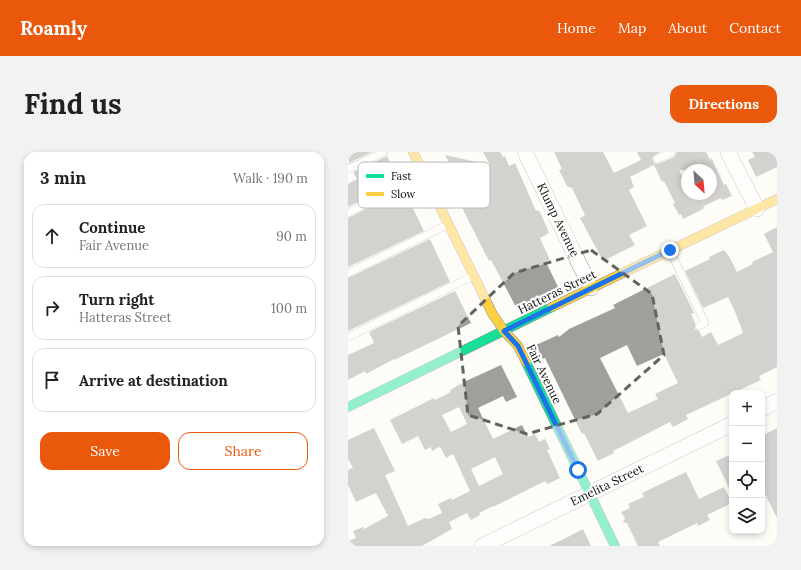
<!DOCTYPE html>
<html lang="en">
<head>
<meta charset="utf-8">
<style>
	:root { --surface:#fff; --page:#f2f2f2; --text:#202124; --muted:#757577; --line:#e0e0e0; --accent:#ea580c }
	body { margin:0; font-family:Lora,serif; background:var(--page); color:var(--text) }
	.controls { position:absolute; right:12px; bottom:12px; display:grid; overflow:hidden; border-radius:8px; box-shadow:0 2px 6px #0003 }
	.controls button { width:36px; height:36px; display:grid; place-items:center; padding:0; border:0; border-bottom:1px solid var(--line); background:var(--surface); color:var(--text); font:20px sans-serif }
	.compass { position:absolute; left:333px; top:12px; width:36px; height:36px; border-radius:50%; background:var(--surface); box-shadow:0 2px 6px #0003; rotate:154deg }
	.stop { position:absolute; width:12px; height:12px; margin:-9px; border:3px solid #1a73e8; border-radius:50%; background:#fff }
	.stop.end { background:#1a73e8; border-color:#fff; box-shadow:0 1px 4px #0008 }
	.list { margin:0; padding:0; list-style:none }
	h2 { display:flex; justify-content:space-between; align-items:center; height:52px; margin:0; padding:0 16px; font-size:17px }
	h2 small { font-size:13px; font-weight:400; color:var(--muted) }
	.list li { display:grid; grid-template-columns:26px 1fr auto; gap:12px; align-items:center; box-sizing:border-box; height:64px; margin:0 8px 8px; padding:0 8px; border:1px solid var(--line); border-radius:12px }
	.list b { display:block; font-size:15px; white-space:nowrap }
	.list p { margin:0; font-size:13px; white-space:nowrap; color:var(--muted) }
	.list em { font-size:13px; font-style:normal; color:var(--muted) }
	.actions { display:flex; gap:8px; padding:12px 16px }
	.actions a { flex:1; padding:9px 0; border:1px solid var(--accent); border-radius:12px; text-align:center; font-size:14px; color:var(--accent) }
	.actions .main { background:var(--accent); color:#fff }
	.icon { flex:none; width:22px; height:22px; fill:none; stroke:currentColor; stroke-width:2; stroke-linecap:round; stroke-linejoin:round }
	.map { position:relative; flex:none; width:429px; height:394px; overflow:hidden; border-radius:12px }
	header { display:flex; align-items:center; gap:24px; box-sizing:border-box; height:56px; padding:0 20px; background:var(--accent); color:#fff }
	header strong { font-size:19px }
	nav { display:flex; gap:22px; margin-inline-start:auto; font-size:14px }
	.intro { display:flex; align-items:center; justify-content:space-between; box-sizing:border-box; height:96px; padding:0 24px }
	h1 { margin:0; font-size:28px }
	.button { padding:10px 18px; border-radius:12px; background:var(--accent); color:#fff; font-size:14px; font-weight:700 }
	main { display:flex; gap:24px; padding:0 24px }
	aside { flex:1; background:var(--surface); border-radius:12px; box-shadow:0 2px 6px #0003 }
	.map>svg:first-child { display:block }
	.building { fill:#a19f9c; fill-rule:evenodd }
	.lines { fill:none; stroke-linecap:round; stroke-linejoin:round }
	.lane-casing { stroke:#979795; stroke-width:8 }
	.street-casing { stroke:#979795; stroke-width:16 }
	.fast-casing { stroke:#8e8d8b; stroke-width:10 }
	.slow-casing { stroke:#8e8d8b; stroke-width:10 }
	.lane { stroke:#fffffe; stroke-width:7 }
	.street { stroke:#fffffe; stroke-width:15 }
	.fast { stroke:#16e098; stroke-width:9 }
	.slow { stroke:#ffcf43; stroke-width:9 }
	.route { stroke:#1a73e8; stroke-width:5 }
	.marked { fill:none; stroke:#646362; stroke-width:3; stroke-dasharray:8 5; stroke-linejoin:round }
	.labels { text-anchor:middle; stroke-width:4; stroke-linejoin:round; paint-order:stroke }
	.street-label { font-size:12px; fill:#111; stroke:#fff }
	.key { fill:#fff; stroke:#b8b8b8; stroke-width:1 }
	.key-label { font-size:11px; fill:#111 }
</style>
</head>
<body>
<header>
<strong>Roamly</strong>
<nav><a>Home</a><a>Map</a><a>About</a><a>Contact</a></nav>
</header>
<div class="intro"><h1>Find us</h1><a class="button">Directions</a></div>
<main>
<aside>
<h2>3 min<small>Walk · 190 m</small></h2>
<ul class="list">
<li><svg class="icon" aria-label="ahead" viewBox="0 0 24 24"><path d="M12 20V5M6 11l6-6 6 6"/></svg><div><b>Continue</b><p>Fair Avenue</p></div><em>90 m</em></li>
<li><svg class="icon" aria-label="right" viewBox="0 0 24 24"><path d="M7 20v-9h11M14 6l5 5-5 5"/></svg><div><b>Turn right</b><p>Hatteras Street</p></div><em>100 m</em></li>
<li><svg class="icon" aria-label="arrive" viewBox="0 0 24 24"><path d="M6 21V4h12l-3 4 3 4H6"/></svg><div><b>Arrive at destination</b></div></li>
</ul>
<div class="actions"><a class="main">Save</a><a>Share</a></div>
</aside>
<div class="map">
<svg width="429" height="394" viewBox="0 0 429 394">
	<rect width="100%" height="100%" fill="#fdfcf7"/>
	<!-- building -->
	<g class="building">
		<polygon points="0,0 24,0 1,11"/>
		<polygon points="135,0 152,0 155,5 157,4 161,14 167,11 188,59 190,58 193,62 201,81 192,86 202,108 198,110 210,135 168,155 143,108 141,109 98,24 101,23 99,18 104,16 97,3 142,13"/>
		<path d="M206,0H255L266,21L293,8L289,0H312L307,3L304,6L306,11L309,12L326,5L329,0H358L363,9V5L376,33L378,32L384,44L374,48L373,46L356,54L355,57L335,67L333,62L331,63L325,52L327,51L316,29L314,30L306,13L282,25L286,35L281,38L299,74L281,83L287,93L255,109L232,66L237,63L224,36L219,34L211,18L214,17ZM331,18H363V42H339V35Z"/>
		<polygon points="404,0 429,0 429,15 408,25 400,8 407,5"/>
		<polygon points="39,4 51,30 0,55 0,32 9,27 5,20"/>
		<polygon points="56,38 76,79 0,115 0,66"/>
		<path d="M429,75V215L411,224L413,228L338,263L340,267L325,275L322,270L265,299L266,301L250,309L236,281L234,282L197,206L195,207L188,193L210,183L211,185L221,177L230,173L267,156L265,153L327,122L346,161L343,162L347,171V177L351,179L354,185L363,180L370,193L395,181L388,162L380,145L355,156L337,119L362,107L361,105L376,98L381,104L389,120L405,112L404,110L425,100L416,82ZM279,193L289,214L316,202L330,231L307,242L310,247L280,261L252,206Z"/>
		<polygon points="82,87 102,130 0,179 0,126"/>
		<polygon points="107,139 123,171 46,208 46,207 18,222 17,219 0,228 0,203 26,191 21,180"/>
		<path d="M153,213L169,245L158,250L155,244L130,256L145,287L174,273L180,285L187,282L191,290L197,287L202,297L199,298L212,326L199,332L197,329L147,354L143,355L131,361L132,363L123,368L119,361L101,370L104,377L74,394H0V389L8,386L5,379L15,375L16,377L40,364L28,341L8,350L0,333V318L5,316L0,307V288L26,276L47,319L37,323L60,374L77,366L81,367L94,361L90,352L103,346L104,348L122,339L105,302L98,306L93,296L91,295L84,299L83,295L77,298L70,284L54,292L42,268L86,246L87,248L103,240L102,238L116,230ZM111,255L119,272L103,280L94,263ZM147,305L155,322L131,334L123,317Z"/>
		<polygon points="429,276 429,366 414,336 414,284"/>
		<polygon points="384,302 384,342 368,309"/>
		<polygon points="338,320 351,347 376,335 384,351 359,363 362,368 350,374 349,371 310,390 312,394 290,394 279,371 275,370 277,366 273,360 282,356 280,352 296,345 294,341"/>
		<polygon points="235,377 243,394 201,394 218,386"/>
	</g>
	<g class="lines">
		<!-- lane casing -->
		<g class="lane-casing">
			<g id="lane">
				<polyline points="309,7 324,0"/>
				<polyline points="0,17 36,0"/>
				<polyline points="0,61 74,24"/>
				<polyline points="323,101 357,171 351,174"/>
				<polyline points="0,121 99,73"/>
				<polyline points="0,185 123,125"/>
			</g>
		</g>
		<!-- street casing -->
		<g class="street-casing">
			<g id="street">
				<polyline points="177,0 243,136"/>
				<polyline points="380,0 409,57"/>
				<polyline points="414,257 429,249"/>
				<polyline points="134,394 384,272"/>
			</g>
		</g>
		<!-- fast casing -->
		<g class="fast-casing">
			<g id="fast">
				<polyline points="178,210 267,394"/>
				<polyline points="0,255 204,155"/>
			</g>
		</g>
		<!-- slow casing -->
		<g class="slow-casing">
			<g id="slow">
				<polyline points="65,0 144,161 156,179 170,194 178,210"/>
				<polyline points="204,155 429,47"/>
			</g>
		</g>
		<!-- lane -->
		<use href="#lane" class="lane"/>
		<!-- street -->
		<use href="#street" class="street"/>
		<!-- fast -->
		<use href="#fast" class="fast"/>
		<!-- slow -->
		<use href="#slow" class="slow"/>
	</g>
	<g class="lines">
		<!-- route -->
		<polyline class="route" points="230,318 170,194 156,179 322,98"/>
	</g>
	<!-- marked area -->
	<path d="M0 0H429V394H0ZM243,98L304,142L316,203L249,262L179,282L120,263L110,174L166,121Z" fill="#fdfcf7" fill-opacity=".55" fill-rule="evenodd"/>
	<path class="marked" d="M243,98L304,142L316,203L249,262L179,282L120,263L110,174L166,121Z"/>
	<g class="labels">
		<!-- street labels -->
		<g class="street-label">
			<text transform="translate(210 68) rotate(64)" y="4">Klump Avenue</text>
			<text transform="translate(209 140) rotate(-26)" y="4">Hatteras Street</text>
			<text transform="translate(196 222) rotate(64)" y="4">Fair Avenue</text>
			<text transform="translate(259 333) rotate(-26)" y="4">Emelita Street</text>
		</g>
	</g>
	<!-- legend -->
	<rect x="10" y="10" width="132" height="46" rx="6" class="key"/>
	<rect x="18" y="22" width="18" height="4" fill="#16e098"/>
	<rect x="18" y="40" width="18" height="4" fill="#ffcf43"/>
	<g class="key-label">
		<text x="43" y="28">Fast</text>
		<text x="43" y="46">Slow</text>
	</g>
</svg>
<div class="controls">
<button>+</button>
<button>−</button>
<button><svg class="icon" aria-label="locate" viewBox="0 0 24 24"><circle cx="12" cy="12" r="6"/><path d="M12 2v4M12 18v4M2 12h4M18 12h4"/></svg></button>
<button><svg class="icon" aria-label="layers" viewBox="0 0 24 24"><path d="M12 4l9 5-9 5-9-5zM3 14l9 5 9-5"/></svg></button>
</div>
<svg class="compass" viewBox="-18 -18 36 36"><path d="M0-13l5 13h-10z" fill="#e53935"/><path d="M0 13l5-13h-10z" fill="#757577"/></svg>
<div class="stop" style="left:230px;top:318px"></div>
<div class="stop end" style="left:322px;top:98px"></div>
</div>
</main>
</body>
</html>
